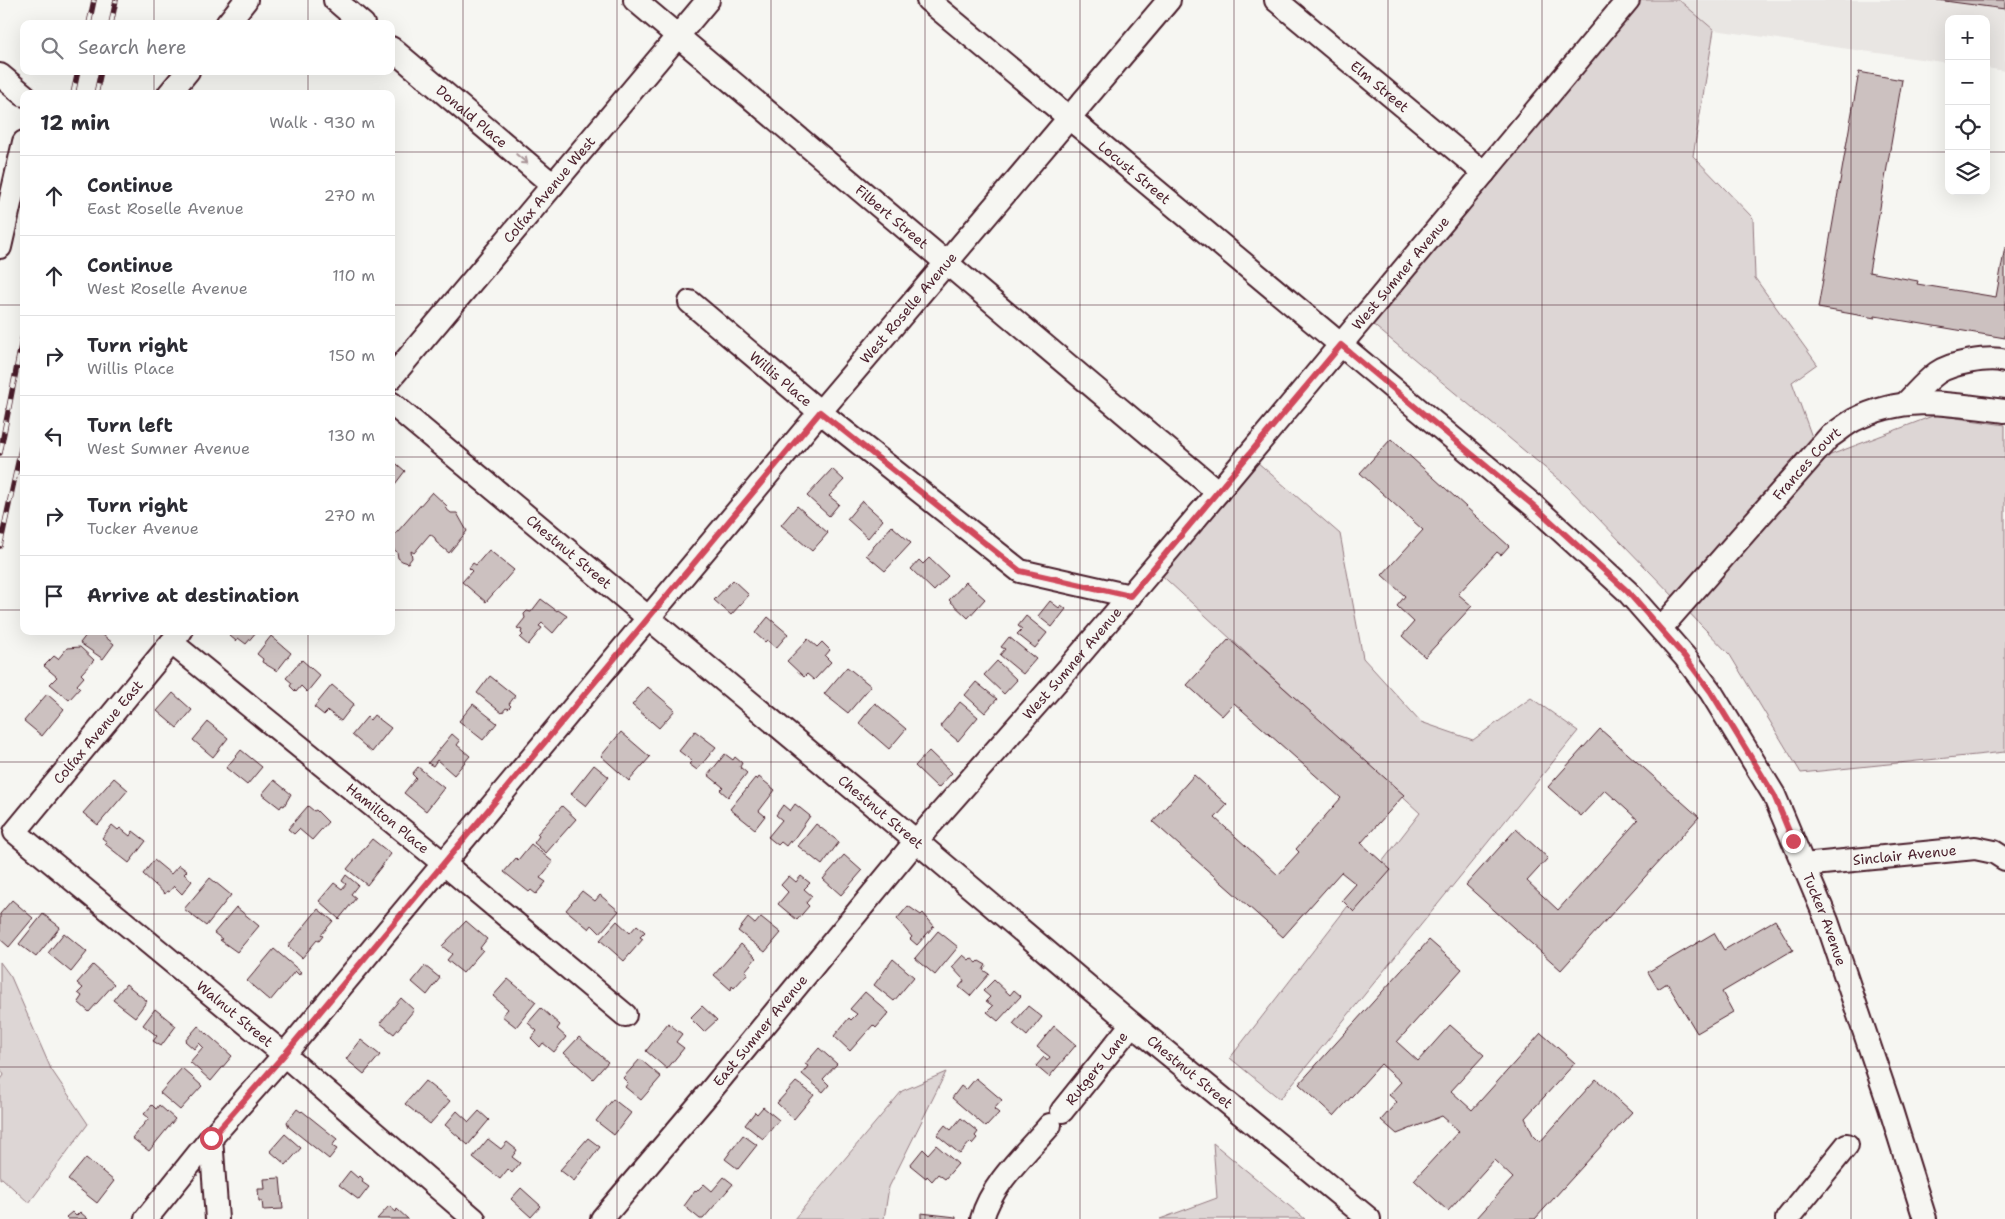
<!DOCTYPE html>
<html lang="en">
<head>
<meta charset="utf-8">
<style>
	:root { --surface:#fff; --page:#f2f2f3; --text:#2b2b33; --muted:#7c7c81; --line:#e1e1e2 }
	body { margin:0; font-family:"Shantell Sans",sans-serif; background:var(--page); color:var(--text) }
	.controls { position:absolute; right:15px; top:15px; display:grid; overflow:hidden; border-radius:10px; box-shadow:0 5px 20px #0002 }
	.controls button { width:45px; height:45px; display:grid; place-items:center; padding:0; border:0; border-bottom:1px solid var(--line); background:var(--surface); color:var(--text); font:25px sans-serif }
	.stop { position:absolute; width:15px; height:15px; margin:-11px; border:4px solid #d1495b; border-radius:50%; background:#fff }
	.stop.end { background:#d1495b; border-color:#fff; box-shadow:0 1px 5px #0008 }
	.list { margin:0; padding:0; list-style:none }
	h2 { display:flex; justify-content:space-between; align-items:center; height:65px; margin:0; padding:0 20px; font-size:21px }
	h2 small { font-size:16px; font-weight:400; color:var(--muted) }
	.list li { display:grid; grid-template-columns:32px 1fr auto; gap:15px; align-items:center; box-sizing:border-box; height:80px; padding:0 20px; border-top:1px solid var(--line) }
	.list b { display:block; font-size:19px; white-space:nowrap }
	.list p { margin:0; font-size:16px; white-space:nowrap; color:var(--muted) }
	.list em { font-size:16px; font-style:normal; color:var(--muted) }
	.icon { flex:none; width:28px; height:28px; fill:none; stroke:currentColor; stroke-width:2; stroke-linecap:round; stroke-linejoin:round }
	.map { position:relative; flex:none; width:2005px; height:1219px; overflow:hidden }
	.search { position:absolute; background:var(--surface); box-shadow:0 5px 20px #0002; left:20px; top:20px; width:375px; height:55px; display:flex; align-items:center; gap:12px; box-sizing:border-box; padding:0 18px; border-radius:10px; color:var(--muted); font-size:19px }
	.panel { position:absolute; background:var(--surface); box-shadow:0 5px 20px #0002; left:20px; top:90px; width:375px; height:545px; border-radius:10px }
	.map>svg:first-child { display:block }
	.built { fill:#e9e6e3 }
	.green { fill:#ddd6d5; stroke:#947a80 }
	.building { fill:#ccc1c0; stroke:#4a1f2b }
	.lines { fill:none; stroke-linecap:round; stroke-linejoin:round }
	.minor-casing { stroke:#4a1f2b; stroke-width:26 }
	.minor { stroke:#f6f6f2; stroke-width:22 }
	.rail-casing { stroke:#4a1f2b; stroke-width:5.5 }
	.rail { stroke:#f6f6f2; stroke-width:4; stroke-dasharray:11; stroke-linecap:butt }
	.oneway { stroke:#a99598 }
	.route { stroke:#d1495b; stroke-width:6 }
	.grid { fill:none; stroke:#4a1f2b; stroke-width:1; stroke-opacity:0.55 }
	.labels { text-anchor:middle; stroke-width:4; stroke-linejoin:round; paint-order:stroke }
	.street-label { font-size:14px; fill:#4a1f2b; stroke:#f6f6f2 }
</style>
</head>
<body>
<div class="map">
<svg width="2005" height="1219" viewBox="0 0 2005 1219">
	<rect width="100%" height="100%" fill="#f6f6f2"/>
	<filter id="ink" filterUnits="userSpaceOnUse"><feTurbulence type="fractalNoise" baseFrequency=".02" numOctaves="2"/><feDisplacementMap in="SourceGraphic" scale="10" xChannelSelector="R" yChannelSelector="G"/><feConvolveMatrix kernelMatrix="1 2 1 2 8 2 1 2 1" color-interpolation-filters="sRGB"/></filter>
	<g filter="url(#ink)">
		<!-- built -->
		<polygon class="built" points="1679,0 2005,0 2005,71 1986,68 1986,19 1949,19 1949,63 1714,30"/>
		<!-- green -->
		<g class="green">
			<polygon points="1640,0 1679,0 1714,30 1693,156 1753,218 1755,278 1817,364 1792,382 1820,459 1935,415 2005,425 2005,752 1801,773 1730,655 1568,487 1371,323"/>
			<polygon points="1249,455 1340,534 1363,658 1421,722 1473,740 1531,698 1578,731 1280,1099 1230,1058 1420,813 1156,570"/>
			<polygon points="0,962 11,977 51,1069 88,1124 29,1203 2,1178 0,1179 0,1081 4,1075 0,1068"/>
			<polygon points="946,1072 889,1187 884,1219 794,1219 902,1091"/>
			<polygon points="1213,1143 1305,1219 1160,1219 1217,1198"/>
		</g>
		<!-- building -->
		<g class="building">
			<polygon points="1937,0 2005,0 2005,9"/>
			<polygon points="1859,72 1902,80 1869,272 1918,281 1917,284 1996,297 2005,247 2005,338 1875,316 1875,318 1818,308"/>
			<polygon points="1391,439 1509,546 1501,555 1497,552 1458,594 1472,606 1425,657 1402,636 1414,622 1397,606 1405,596 1382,575 1423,530 1360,473"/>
			<polygon points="391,459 405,471 392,488 391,488"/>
			<polygon points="832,469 844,480 829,496 839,504 829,516 807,496"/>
			<polygon points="432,492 447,506 445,508 451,513 457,513 467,531 449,553 436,542 435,538 430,534 414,553 411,551 412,558 408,563 402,561 398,558 397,552 391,547 391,539"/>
			<polygon points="862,501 883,520 868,538 847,519"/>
			<polygon points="797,506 828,533 812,551 781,525"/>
			<polygon points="892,526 911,543 885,571 866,555"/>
			<polygon points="489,550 514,570 486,602 462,582 472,571 469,568 473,563 476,565"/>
			<polygon points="929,558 948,576 934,591 911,569 919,560 923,564"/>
			<polygon points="733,580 749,595 731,615 714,600"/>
			<polygon points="966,582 985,599 968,618 949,600"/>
			<polygon points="541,599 557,611 558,610 567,616 553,633 542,623 539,626 542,628 528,645 520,638 523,635 521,633 522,630 517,628 525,618 524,614 527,611 531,612"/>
			<polygon points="1050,601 1059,608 1061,605 1066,609 1052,627 1038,616"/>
			<polygon points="1026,616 1047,633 1035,648 1017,634 1022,629 1018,626"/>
			<polygon points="768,617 788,634 776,648 767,640 765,642 755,633"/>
			<polygon points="86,631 98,631 114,644 103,659 80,643 87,634"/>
			<polygon points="229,631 257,631 246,644 238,638 236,641 230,636 231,633"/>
			<polygon points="271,636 291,653 277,671 262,662 263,659 257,654"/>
			<polygon points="1009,637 1036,659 1023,674 1000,655 1005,649 1001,647"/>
			<polygon points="808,639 817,647 822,642 830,650 825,656 831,662 814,680 807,674 804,677 787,661"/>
			<polygon points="1229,639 1404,795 1361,843 1391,870 1354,912 1342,900 1356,884 1341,872 1283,937 1153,822 1194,775 1227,805 1215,818 1278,875 1299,852 1296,849 1341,798 1234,703 1222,716 1187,685"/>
			<polygon points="80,647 94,660 81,674 84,677 77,685 80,688 69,700 50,684 57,677 44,666 54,656 58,659 67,648"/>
			<polygon points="302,660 320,676 307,692 301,686 296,692 290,686 292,683 286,678"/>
			<polygon points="997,661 1017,680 1004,694 984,675"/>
			<polygon points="847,667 871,686 848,713 824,694"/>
			<polygon points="490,676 515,696 509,704 511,706 508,709 506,708 502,713 477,693"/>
			<polygon points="976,682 997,699 985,713 965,695"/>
			<polygon points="332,685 354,704 341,721 328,711 324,715 314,707"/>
			<polygon points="648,687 675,710 659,728 632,705"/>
			<polygon points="173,693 192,710 177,728 157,711"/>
			<polygon points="47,694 64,709 42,736 24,721"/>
			<polygon points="960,702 978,717 958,741 940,726"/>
			<polygon points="875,703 906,729 889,749 859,723"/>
			<polygon points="473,704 497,723 483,740 459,721"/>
			<polygon points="374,715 391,728 372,752 352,735 367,717 370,720"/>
			<polygon points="208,722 228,738 213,757 193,740"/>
			<polygon points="1600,729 1699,817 1561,970 1466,885 1516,829 1548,858 1527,881 1558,910 1638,820 1605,790 1581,816 1548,787"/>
			<polygon points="695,731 716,747 697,770 689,764 692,761 679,751"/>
			<polygon points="621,732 650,757 629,781 601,756"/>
			<polygon points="452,734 460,741 457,745 470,756 454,775 437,760 433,766 428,763"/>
			<polygon points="241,750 262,767 247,785 226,768"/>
			<polygon points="929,751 952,773 938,788 915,766"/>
			<polygon points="725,754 733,760 735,757 742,763 740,767 747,773 728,797 720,790 723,787 708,775"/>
			<polygon points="594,765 609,777 586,806 571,794"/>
			<polygon points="418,767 444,788 426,811 404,793 416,778 412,774"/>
			<polygon points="759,777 775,790 759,811 765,816 755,829 730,809 755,778 757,780"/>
			<polygon points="114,778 128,790 98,825 83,813"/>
			<polygon points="274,780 291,794 284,806 282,805 280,808 262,794"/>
			<polygon points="795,804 810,816 791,843 790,841 786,846 781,842 778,845 768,837 782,820 776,815 783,805 790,811"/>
			<polygon points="308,806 314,811 316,810 328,822 312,840 299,829 294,834 288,829"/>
			<polygon points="562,806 576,819 546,853 534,843 539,836 537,834"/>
			<polygon points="816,824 839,842 822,865 798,846"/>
			<polygon points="112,825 118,830 120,828 130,836 133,831 146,841 129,863 105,844 107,842 102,838"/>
			<polygon points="372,839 391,854 367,885 347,869"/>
			<polygon points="531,844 553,862 540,878 546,882 536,894 531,890 529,892 504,872 516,858 518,860"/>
			<polygon points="844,855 862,871 841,895 823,879"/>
			<polygon points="154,860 171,874 179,865 187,871 184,874 192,881 182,894 174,886 169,892 167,891 165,894 143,874"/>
			<polygon points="346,875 358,885 351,894 356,898 339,919 319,901 334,883 342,889 346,884 342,881"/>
			<polygon points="789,876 796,882 801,876 810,883 804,889 812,896 806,903 809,906 797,920 778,904 788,892 781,885"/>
			<polygon points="210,878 231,895 206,926 184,909"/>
			<polygon points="582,891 595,901 600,895 619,911 600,933 592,925 589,929 566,910"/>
			<polygon points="12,900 33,918 9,947 0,939 0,914"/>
			<polygon points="908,906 921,915 923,913 934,926 917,945 910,939 912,937 897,919"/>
			<polygon points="236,907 259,926 237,952 220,940 222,939 214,933"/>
			<polygon points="318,909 333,921 321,935 323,936 319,941 317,940 302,958 288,946"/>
			<polygon points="43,914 60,927 36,957 19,944"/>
			<polygon points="761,917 781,933 765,952 738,931 748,918 755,924"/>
			<polygon points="1775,920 1793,950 1722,992 1733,1012 1697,1033 1667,983 1658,989 1648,972 1714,933 1724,950"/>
			<polygon points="466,921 487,939 480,948 483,950 463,973 447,960 452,954 442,946"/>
			<polygon points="617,921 630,933 637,925 645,932 640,937 643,939 624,961 600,940"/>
			<polygon points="938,931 958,947 935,975 915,958"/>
			<polygon points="64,933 87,952 71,972 48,953"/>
			<polygon points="1429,940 1462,969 1397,1042 1418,1061 1450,1025 1484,1055 1451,1091 1472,1110 1541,1033 1575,1063 1525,1118 1533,1135 1540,1142 1596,1079 1632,1112 1535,1219 1476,1219 1513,1178 1494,1160 1448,1211 1414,1180 1459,1131 1442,1116 1397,1134 1381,1120 1397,1102 1389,1095 1401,1082 1381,1064 1334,1116 1299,1084"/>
			<polygon points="741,944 756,958 745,971 748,973 734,988 732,986 731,990 714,975"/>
			<polygon points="274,949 301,972 299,975 295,971 270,1001 247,981"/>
			<polygon points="963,955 969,960 971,958 977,963 979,961 986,965 983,970 989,974 970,996 959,987 964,981 963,979 952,967"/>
			<polygon points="893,959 914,977 894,1001 874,985"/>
			<polygon points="93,965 114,984 89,1012 78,1002 82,996 78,993 83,988 77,983"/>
			<polygon points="425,966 440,978 427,995 412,982"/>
			<polygon points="508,979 536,1002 516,1027 502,1016 508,1009 493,996"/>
			<polygon points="994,980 1010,995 1014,990 1021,996 998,1021 987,1012 993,1006 986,1001 990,997 983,991"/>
			<polygon points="126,984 147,1001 135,1017 113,1000"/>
			<polygon points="865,992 889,1013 876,1028 873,1025 850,1051 834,1036 849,1018 851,1020 857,1014 850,1009"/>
			<polygon points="401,998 414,1010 394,1034 380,1023"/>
			<polygon points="702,1006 717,1020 704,1032 690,1018"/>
			<polygon points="1028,1006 1042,1017 1027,1036 1013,1024"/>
			<polygon points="541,1008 560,1025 557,1029 566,1037 554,1052 543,1043 540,1047 531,1038 537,1031 528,1023"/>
			<polygon points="155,1009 176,1026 161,1046 153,1041 157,1036 143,1025"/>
			<polygon points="668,1023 682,1034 676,1042 684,1048 667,1069 646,1051"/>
			<polygon points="198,1026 232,1056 211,1081 190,1062 203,1047 199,1043 194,1049 185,1041"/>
			<polygon points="1054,1026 1076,1045 1049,1077 1036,1066 1044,1057 1047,1061 1050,1057 1037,1047"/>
			<polygon points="579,1037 608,1062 593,1079 564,1053"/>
			<polygon points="361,1040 380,1055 364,1074 346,1059"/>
			<polygon points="819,1048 837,1064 823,1079 829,1085 823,1092 802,1074 808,1066 805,1064"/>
			<polygon points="640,1059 661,1077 641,1100 625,1087 628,1083 623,1078"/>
			<polygon points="182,1068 202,1086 180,1110 160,1093"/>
			<polygon points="976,1078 1002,1100 994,1109 999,1113 986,1127 952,1098 961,1086 966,1090"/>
			<polygon points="425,1081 450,1101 430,1124 405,1104"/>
			<polygon points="796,1082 814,1095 794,1119 777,1103"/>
			<polygon points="613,1099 631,1113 614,1135 596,1121"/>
			<polygon points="152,1105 156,1109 159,1105 175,1119 149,1151 132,1138 149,1118 144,1114"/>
			<polygon points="763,1107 779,1120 763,1139 745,1125 755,1112 757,1114"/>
			<polygon points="297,1109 301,1112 302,1111 337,1139 332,1146 337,1149 329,1159 289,1127 287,1122"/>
			<polygon points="457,1111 469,1122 479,1111 489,1120 468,1145 445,1125"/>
			<polygon points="961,1118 978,1132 975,1136 977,1138 972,1144 970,1142 960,1154 937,1135 945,1125 951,1130"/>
			<polygon points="285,1134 301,1148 286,1165 270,1151"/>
			<polygon points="743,1135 757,1145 738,1169 725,1159"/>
			<polygon points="588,1138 600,1147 574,1181 560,1170"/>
			<polygon points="488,1139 501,1149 507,1142 517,1150 512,1157 520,1163 512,1173 508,1169 500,1179 473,1157"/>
			<polygon points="936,1145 958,1164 945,1179 938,1174 932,1181 927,1176 926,1178 910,1165 923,1149 928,1154"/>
			<polygon points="86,1158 114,1181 97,1203 68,1180"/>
			<polygon points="350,1171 358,1178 360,1176 363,1179 362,1182 369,1187 359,1200 339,1185"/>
			<polygon points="724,1177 733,1184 703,1219 700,1219 684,1206 695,1191 696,1192 704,1184 712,1191"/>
			<polygon points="280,1178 283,1209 263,1210 262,1201 259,1201 258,1189 265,1189 264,1179"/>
			<polygon points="521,1188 541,1206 531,1217 511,1199"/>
			<polygon points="389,1206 396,1212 397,1209 408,1219 377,1219"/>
			<polygon points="72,1212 76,1216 80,1212 88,1219 68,1219 66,1217"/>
			<polygon points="921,1213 956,1217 956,1219 921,1219"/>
		</g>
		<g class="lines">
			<!-- minor casing -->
			<g class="minor-casing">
				<g id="minor">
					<polyline points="335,0 363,24"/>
					<path id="s1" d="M635,0L1218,492"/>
					<path id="s2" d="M928,0L1534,506L1627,591L1685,657L1711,692L1774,795L1827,921L1890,1107L1925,1219"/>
					<path id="s3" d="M1276,0L1484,173"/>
					<polyline points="227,24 246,0"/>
					<path id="s4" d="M391,48L553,185"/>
					<polyline points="0,75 24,95"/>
					<polyline points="169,94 188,71"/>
					<polyline points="0,247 24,142"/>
					<path id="s5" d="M690,302L820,412L1020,571L1130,596"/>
					<path id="s6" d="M391,378L708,0"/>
					<path id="s7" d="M391,403L916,841L1132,1024L1369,1219"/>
					<path d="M1906,403C1916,393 1926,381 1937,373C1951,363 1989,356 2005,361"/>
					<path id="s8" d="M1661,628L1829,437C1837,432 1845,425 1854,420C1905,394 1951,404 2005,411"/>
					<path id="s9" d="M181,631L15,832L275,1047L474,1219"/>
					<path id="s10" d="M172,643L443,863L625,1015"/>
					<path id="s11" d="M1803,865L1975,848L1994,852L2005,859"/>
					<path id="s12" d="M1062,1111L1132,1024"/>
					<polyline points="211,1138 217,1219"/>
					<path id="s13" d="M146,1219L211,1138L284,1055L820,412L1169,0"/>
					<path id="s14" d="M602,1219L703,1100L916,841L1066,671L1218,492L1628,0"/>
					<path d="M982,1219C991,1184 1027,1152 1050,1125"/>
					<polyline points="1787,1219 1847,1145"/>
				</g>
			</g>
			<!-- minor -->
			<use href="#minor" class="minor"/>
			<!-- rail casing -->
			<g class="rail-casing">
				<g id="rail">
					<polyline points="89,24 94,0"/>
					<polyline points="111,24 116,0"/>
					<polyline points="73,94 78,71"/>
					<polyline points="96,94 101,71"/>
					<polyline points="0,453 24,330"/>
					<polyline points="0,546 24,435"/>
				</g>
			</g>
			<!-- rail -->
			<use href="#rail" class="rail"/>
		</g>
		<!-- one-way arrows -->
		<defs><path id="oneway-shaft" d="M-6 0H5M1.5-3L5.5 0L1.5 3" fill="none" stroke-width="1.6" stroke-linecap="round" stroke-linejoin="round" transform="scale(1.25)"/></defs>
		<use class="oneway" href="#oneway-shaft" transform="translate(522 159) rotate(40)"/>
	</g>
	<g class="lines" filter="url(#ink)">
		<!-- route -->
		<polyline class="route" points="211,1138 284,1055 820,412 1020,571 1130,596 1341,345 1534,506 1627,591 1685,657 1711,692 1774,795 1793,841"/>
	</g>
	<!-- grid -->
	<path class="grid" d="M154,0V24M308,0V24M463,0V1219M617,0V1219M771,0V1219M925,0V1219M1080,0V1219M1234,0V1219M1388,0V1219M1542,0V1219M1697,0V1219M1851,0V1219M154,71V94M308,71V94M0,152H24M391,152H1949M1986,152H2005M0,305H24M391,305H2005M0,457H24M391,457H2005M0,610H24M391,610H2005M154,631V1219M308,631V1219M0,762H2005M0,914H2005M0,1067H2005"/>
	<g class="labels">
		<!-- street labels -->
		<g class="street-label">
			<text dy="5" stroke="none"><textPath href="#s3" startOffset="135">Elm Street</textPath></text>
			<text dy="5" stroke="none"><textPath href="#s4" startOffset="106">Donald Place</textPath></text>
			<text dy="5" stroke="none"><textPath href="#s2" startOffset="269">Locust Street</textPath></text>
			<text dy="5" stroke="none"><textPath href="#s6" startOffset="246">Colfax Avenue West</textPath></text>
			<text dy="5" stroke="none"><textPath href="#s1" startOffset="336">Filbert Street</textPath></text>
			<text dy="5" stroke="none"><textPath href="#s14" startOffset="1238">West Sumner Avenue</textPath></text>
			<text dy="5" stroke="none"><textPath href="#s13" startOffset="1188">West Roselle Avenue</textPath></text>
			<text dy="5" stroke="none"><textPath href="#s5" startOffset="119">Willis Place</textPath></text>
			<text dy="5" stroke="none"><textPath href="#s8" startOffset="220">Frances Court</textPath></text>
			<text dy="5" stroke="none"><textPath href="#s7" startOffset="232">Chestnut Street</textPath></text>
			<text dy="5" stroke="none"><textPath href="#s14" startOffset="728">West Sumner Avenue</textPath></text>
			<text transform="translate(98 732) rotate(-50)" y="5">Colfax Avenue East</text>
			<text dy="5" stroke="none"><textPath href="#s7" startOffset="638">Chestnut Street</textPath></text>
			<text dy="5" stroke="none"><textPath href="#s10" startOffset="278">Hamilton Place</textPath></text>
			<text dy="5" stroke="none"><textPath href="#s11" startOffset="102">Sinclair Avenue</textPath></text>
			<text dy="5" stroke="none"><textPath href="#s2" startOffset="1302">Tucker Avenue</textPath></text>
			<text dy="5" stroke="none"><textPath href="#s9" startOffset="546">Walnut Street</textPath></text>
			<text dy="5" stroke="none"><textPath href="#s14" startOffset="246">East Sumner Avenue</textPath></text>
			<text dy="5" stroke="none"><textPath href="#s12" startOffset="55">Rutgers Lane</textPath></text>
			<text dy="5" stroke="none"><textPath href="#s7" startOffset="1042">Chestnut Street</textPath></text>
		</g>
	</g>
</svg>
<div class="controls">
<button>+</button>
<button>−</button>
<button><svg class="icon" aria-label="locate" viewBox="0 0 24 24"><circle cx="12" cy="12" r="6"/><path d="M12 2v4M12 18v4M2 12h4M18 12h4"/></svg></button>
<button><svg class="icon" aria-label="layers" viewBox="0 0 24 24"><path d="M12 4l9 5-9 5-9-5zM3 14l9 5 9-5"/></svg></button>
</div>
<div class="stop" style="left:211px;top:1138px"></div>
<div class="stop end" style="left:1793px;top:841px"></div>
<div class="search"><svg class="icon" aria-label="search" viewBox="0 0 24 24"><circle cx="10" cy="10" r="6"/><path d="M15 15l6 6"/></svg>Search here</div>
<section class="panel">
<h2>12 min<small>Walk · 930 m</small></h2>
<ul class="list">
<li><svg class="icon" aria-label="ahead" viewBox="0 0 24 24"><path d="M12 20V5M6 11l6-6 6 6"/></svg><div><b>Continue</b><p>East Roselle Avenue</p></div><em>270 m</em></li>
<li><svg class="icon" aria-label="ahead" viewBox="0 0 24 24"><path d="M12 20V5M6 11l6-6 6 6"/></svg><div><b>Continue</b><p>West Roselle Avenue</p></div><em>110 m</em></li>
<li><svg class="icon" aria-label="right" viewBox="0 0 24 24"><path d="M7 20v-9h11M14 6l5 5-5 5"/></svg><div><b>Turn right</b><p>Willis Place</p></div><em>150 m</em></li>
<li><svg class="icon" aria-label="left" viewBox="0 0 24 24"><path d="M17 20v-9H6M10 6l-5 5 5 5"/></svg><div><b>Turn left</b><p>West Sumner Avenue</p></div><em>130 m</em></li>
<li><svg class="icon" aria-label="right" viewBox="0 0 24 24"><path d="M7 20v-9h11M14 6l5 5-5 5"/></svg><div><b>Turn right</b><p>Tucker Avenue</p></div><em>270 m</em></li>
<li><svg class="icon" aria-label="arrive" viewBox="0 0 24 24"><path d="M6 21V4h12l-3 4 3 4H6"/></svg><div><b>Arrive at destination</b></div></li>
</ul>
</section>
</div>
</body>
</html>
